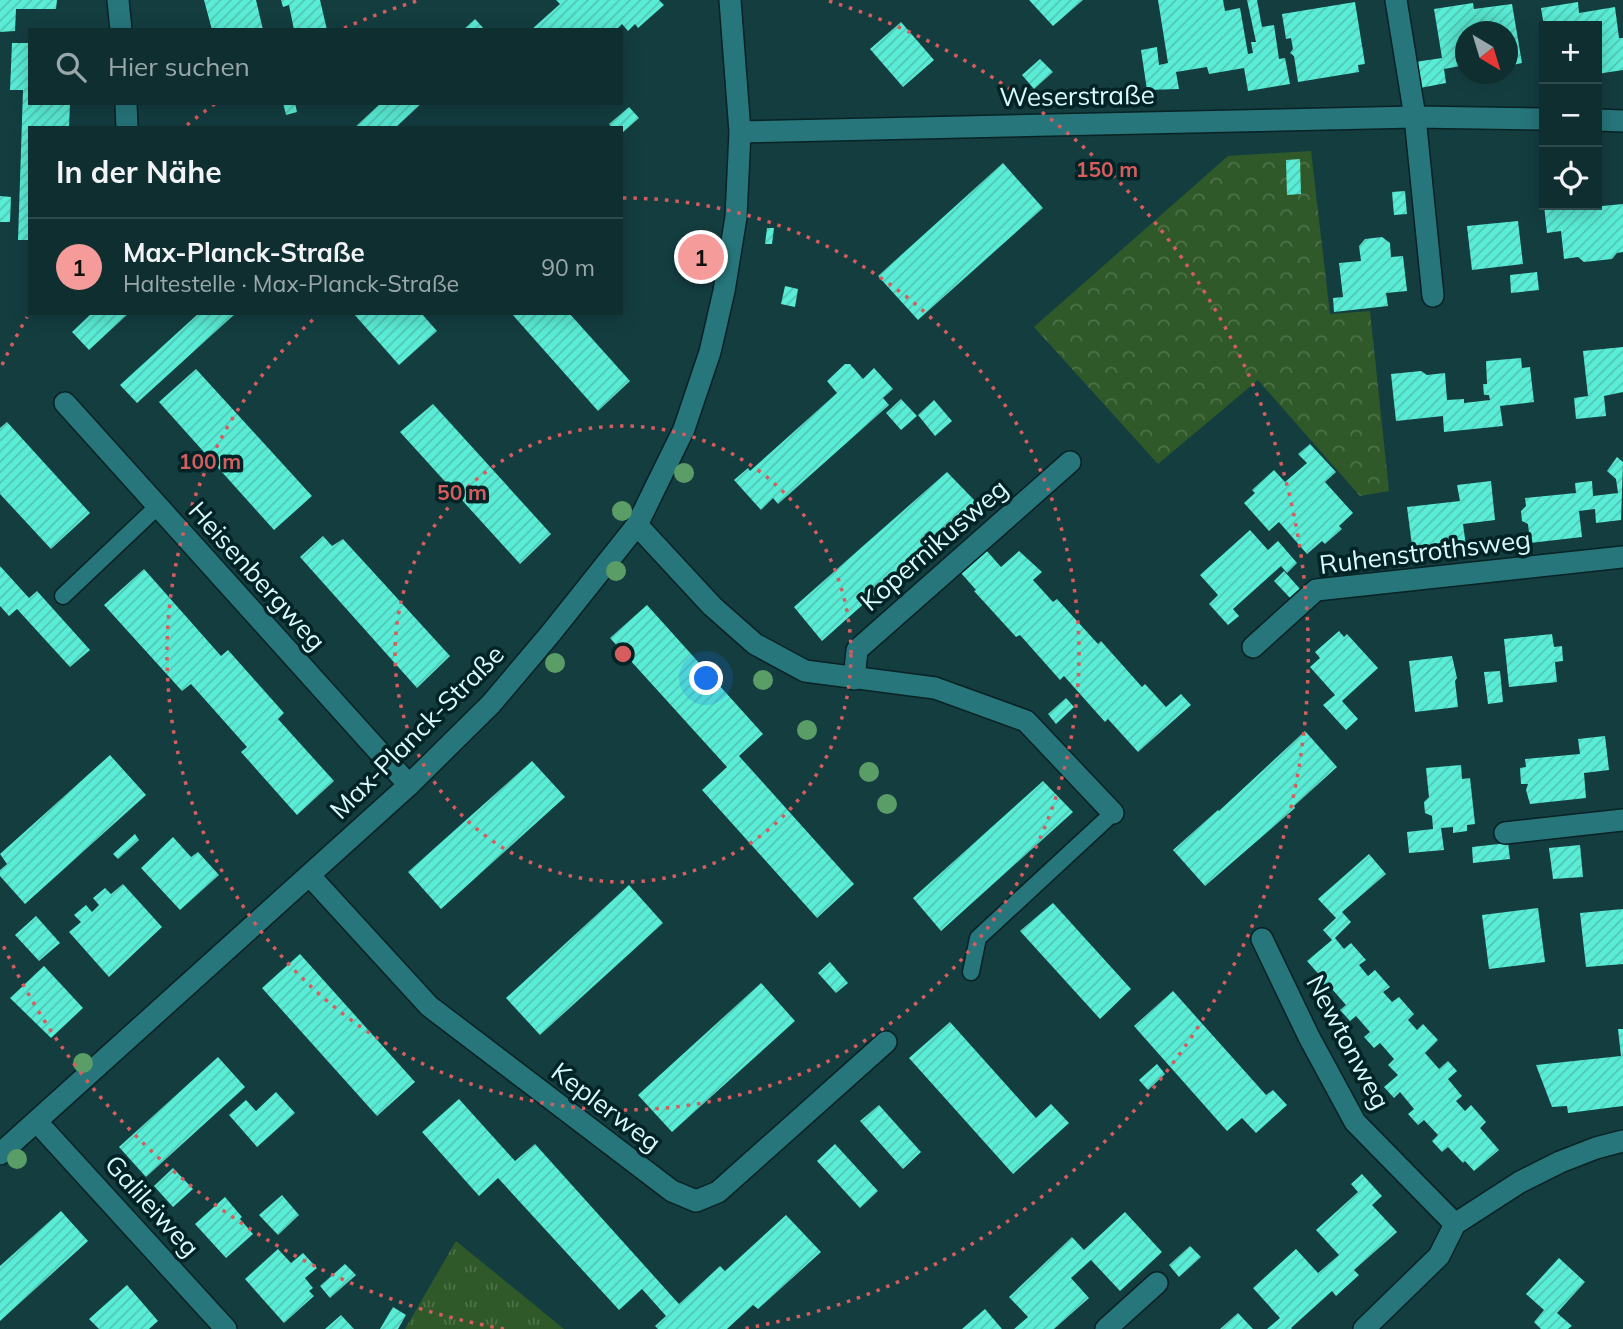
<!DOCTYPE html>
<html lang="de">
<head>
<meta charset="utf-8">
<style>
	:root { --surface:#0f2e30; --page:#183638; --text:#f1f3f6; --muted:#9ba8ab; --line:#2f4a4c; --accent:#f59b9a }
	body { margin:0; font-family:Mulish,sans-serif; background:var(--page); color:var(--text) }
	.controls { position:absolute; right:21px; top:21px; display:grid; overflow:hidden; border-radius:0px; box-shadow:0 4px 18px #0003 }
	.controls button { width:63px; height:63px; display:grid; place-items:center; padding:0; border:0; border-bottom:2px solid var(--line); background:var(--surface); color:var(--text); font:35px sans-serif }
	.compass { position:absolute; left:1455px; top:21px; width:63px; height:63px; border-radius:50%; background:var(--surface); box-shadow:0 4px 18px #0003; rotate:142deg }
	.you { position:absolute; left:707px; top:679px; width:24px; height:24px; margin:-18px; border:5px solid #fff; border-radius:50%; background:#1a73e8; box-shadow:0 0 0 10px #1a73e833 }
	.badge { display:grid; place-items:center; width:46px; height:46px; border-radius:50%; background:var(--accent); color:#111; font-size:23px; font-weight:700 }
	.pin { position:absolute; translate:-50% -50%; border:4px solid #fff; box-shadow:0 2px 7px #0006 }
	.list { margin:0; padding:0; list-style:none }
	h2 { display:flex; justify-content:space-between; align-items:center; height:91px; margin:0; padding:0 28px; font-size:30px }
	h2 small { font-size:23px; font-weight:400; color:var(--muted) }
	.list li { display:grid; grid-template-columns:46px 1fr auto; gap:21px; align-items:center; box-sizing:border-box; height:98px; padding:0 28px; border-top:2px solid var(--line) }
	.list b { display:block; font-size:26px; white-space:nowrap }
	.list p { margin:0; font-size:23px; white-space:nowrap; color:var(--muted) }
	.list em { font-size:23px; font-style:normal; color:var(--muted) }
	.icon { flex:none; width:38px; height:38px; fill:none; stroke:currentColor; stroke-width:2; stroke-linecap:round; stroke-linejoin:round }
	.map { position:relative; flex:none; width:1623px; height:1329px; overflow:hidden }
	.search { position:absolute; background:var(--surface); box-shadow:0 4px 18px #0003; left:28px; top:28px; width:595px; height:77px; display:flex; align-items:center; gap:18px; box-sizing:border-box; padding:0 24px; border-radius:0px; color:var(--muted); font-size:26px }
	.panel { position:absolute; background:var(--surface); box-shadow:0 4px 18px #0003; left:28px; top:126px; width:595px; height:189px; border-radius:0px }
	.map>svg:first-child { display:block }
	.grass { fill:url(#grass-tufts) }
	.park { fill:url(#park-crowns) }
	.building { fill:url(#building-hatch) }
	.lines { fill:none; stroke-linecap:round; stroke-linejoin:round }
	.lane-casing { stroke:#092223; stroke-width:19 }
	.street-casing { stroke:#092223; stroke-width:24 }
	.lane { stroke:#27767b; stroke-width:16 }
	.street { stroke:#27767b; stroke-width:21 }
	.tree { fill:#5a9d66 }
	.ring { fill:none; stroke:#d65d5e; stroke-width:3.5; stroke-dasharray:3.5 7 }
	.labels { text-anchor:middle; stroke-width:7; stroke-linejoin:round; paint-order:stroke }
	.street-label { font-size:26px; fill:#d8fcfe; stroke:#022325 }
	.centre { fill:#d65d5e; stroke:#022325; stroke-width:3.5 }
	.ring-label { font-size:21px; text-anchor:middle; font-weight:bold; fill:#d65d5e; stroke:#022325; stroke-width:7; stroke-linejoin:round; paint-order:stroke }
</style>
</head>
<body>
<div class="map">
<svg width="1623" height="1329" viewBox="0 0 1623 1329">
	<defs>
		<pattern id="grass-tufts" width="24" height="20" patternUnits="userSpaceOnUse" patternTransform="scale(1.75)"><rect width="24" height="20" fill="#305929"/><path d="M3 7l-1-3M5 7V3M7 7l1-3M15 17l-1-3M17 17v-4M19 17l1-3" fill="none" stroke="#4d7249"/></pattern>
		<pattern id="park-crowns" width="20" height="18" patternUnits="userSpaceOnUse" patternTransform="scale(1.75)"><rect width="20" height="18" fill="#305929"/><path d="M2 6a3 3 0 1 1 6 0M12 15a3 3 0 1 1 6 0" fill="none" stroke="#4d7249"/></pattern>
		<pattern id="building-hatch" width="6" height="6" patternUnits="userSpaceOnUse" patternTransform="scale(1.75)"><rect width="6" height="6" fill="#59edd6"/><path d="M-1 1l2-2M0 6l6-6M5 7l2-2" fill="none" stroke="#53c5b4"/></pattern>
	</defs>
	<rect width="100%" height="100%" fill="#143d40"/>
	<!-- grass -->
	<polygon class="grass" points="456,1241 564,1329 405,1329"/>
	<!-- park -->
	<polygon class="park" points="1311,151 1330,314 1370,311 1389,491 1360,496 1258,380 1158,464 1034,327 1228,156"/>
	<!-- building -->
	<g class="building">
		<polygon points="0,0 57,0 56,9 16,9 15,31 0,32"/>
		<polygon points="204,0 256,0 263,30 212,30"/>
		<polygon points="281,0 320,0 327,30 294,30 289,5 283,7"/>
		<polygon points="556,0 659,0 664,5 638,28 635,24 628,31 622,24 616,30 531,30 560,4"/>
		<polygon points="1029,0 1083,0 1053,26"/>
		<polygon points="1158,0 1223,0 1225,11 1240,8 1248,54 1253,53 1251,42 1256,42 1247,0 1257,0 1262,27 1274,25 1279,59 1285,58 1290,84 1248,91 1244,68 1209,74 1207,67 1176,72 1179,89 1147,90 1141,50 1157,47 1159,65 1168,63"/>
		<polygon points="1355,2 1365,64 1358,65 1359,72 1298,82 1294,56 1290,53 1293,49 1291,38 1286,39 1282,14"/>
		<polygon points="1578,2 1579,13 1615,7 1619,38 1623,38 1623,70 1597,74 1597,26 1544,26 1541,8"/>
		<polygon points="1473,3 1474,9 1512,4 1522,63 1508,66 1508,32 1466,32 1466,65 1444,69 1446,83 1420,88 1415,62 1442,58 1434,9"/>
		<polygon points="475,19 485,30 463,30"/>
		<polygon points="901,22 934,60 903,87 870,49"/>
		<polygon points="12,43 30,43 30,103 70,103 69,128 30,128 30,240 18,240 23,90 10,90"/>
		<polygon points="1040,59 1053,72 1034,89 1022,75"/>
		<polygon points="283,103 295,103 297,112 286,115"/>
		<polygon points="381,103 422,103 395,128 354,128"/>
		<polygon points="629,107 639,118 621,134 621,128 612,128 609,124"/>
		<polygon points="1300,159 1301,194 1287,195 1286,160"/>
		<polygon points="1003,163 1043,208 918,320 878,276"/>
		<polygon points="1405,191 1407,214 1394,215 1392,192"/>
		<polygon points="0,196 11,197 10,222 0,222"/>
		<polygon points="1623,204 1623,252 1617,253 1612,259 1584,262 1578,257 1564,259 1561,231 1547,233 1544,205 1559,205 1560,210"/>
		<polygon points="1518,221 1523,264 1472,270 1467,226"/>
		<polygon points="767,228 774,228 772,244 765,244"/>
		<polygon points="1382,237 1390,243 1391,257 1403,256 1407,291 1386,293 1388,306 1334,312 1333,298 1343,297 1339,263 1361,261 1359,246 1365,239"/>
		<polygon points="1537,272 1539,290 1511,293 1510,275"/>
		<polygon points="785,286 798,289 795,307 781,304"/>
		<polygon points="92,313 129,313 89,350 72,332"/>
		<polygon points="199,313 236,313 137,403 120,385"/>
		<polygon points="353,313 421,313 437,331 399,365"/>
		<polygon points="511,313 569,313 630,381 598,411"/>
		<polygon points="1623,347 1623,392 1604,396 1606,416 1576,419 1574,398 1588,396 1583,351"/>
		<polygon points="1521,358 1522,368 1530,367 1534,402 1500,406 1503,426 1444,432 1443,416 1396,421 1391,374 1421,371 1427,375 1445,373 1447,400 1464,399 1464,403 1490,400 1489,395 1484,395 1483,384 1487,384 1486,361"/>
		<polygon points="845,364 850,364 863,379 874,368 893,389 883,398 889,405 778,504 773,498 761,510 734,480 748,468 750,471 837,393 827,381"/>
		<polygon points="196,369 312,496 274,530 159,402"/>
		<polygon points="901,399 917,416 901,430 886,413"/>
		<polygon points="934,400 952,421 935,436 918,415"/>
		<polygon points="433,404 551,534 520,564 400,432"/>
		<polygon points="7,422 90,513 51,549 0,494 0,428"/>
		<polygon points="1310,444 1336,472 1325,482 1353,513 1339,526 1342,529 1325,544 1322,541 1307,554 1279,522 1269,531 1244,503 1255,493 1252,490 1274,470 1285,482 1307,463 1298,454"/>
		<polygon points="1617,457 1623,462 1621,520 1596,523 1595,509 1579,511 1582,537 1530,543 1528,524 1522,521 1521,511 1526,506 1525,498 1576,493 1575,483 1592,481 1593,496 1618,493 1616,479 1607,471"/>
		<polygon points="947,472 977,503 822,641 794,607"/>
		<polygon points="1491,481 1495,520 1463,524 1466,546 1413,553 1407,507 1460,501 1457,485"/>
		<polygon points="1250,530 1268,550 1278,541 1297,563 1287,573 1281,566 1233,609 1239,616 1228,625 1209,604 1218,595 1200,575"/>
		<polygon points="323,536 332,546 343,539 450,656 417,688 300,557"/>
		<polygon points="986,550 1001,567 1019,551 1042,572 1033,580 1053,602 1057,599 1098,644 1101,641 1142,687 1145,684 1166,707 1181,694 1191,705 1138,752 1108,719 1105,722 1064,676 1060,680 1020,635 1016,637 974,591 976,590 961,573"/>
		<polygon points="0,566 29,598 37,591 90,650 70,667 17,609 9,616 0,606"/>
		<polygon points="144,569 221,656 228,650 284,713 278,719 334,781 297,815 241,752 247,747 191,684 182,691 104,605"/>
		<polygon points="1284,571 1301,590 1291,599 1274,581"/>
		<polygon points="647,605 763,734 739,756 854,884 817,918 702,790 727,767 610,638"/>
		<polygon points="1339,631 1344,637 1347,634 1378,668 1342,701 1358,719 1346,730 1323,705 1335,695 1310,667 1320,658 1315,652"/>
		<polygon points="1552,634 1554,647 1562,646 1563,661 1555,662 1557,682 1509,687 1504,639"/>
		<polygon points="1452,656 1457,678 1455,681 1458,707 1415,712 1409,661"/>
		<polygon points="1500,671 1503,702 1488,704 1484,672"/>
		<polygon points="1066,698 1074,707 1056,724 1048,714"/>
		<polygon points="1305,731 1337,767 1294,806 1295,808 1205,886 1173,850 1218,810 1219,811"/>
		<polygon points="1605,736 1609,770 1584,773 1586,798 1530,804 1526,790 1528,784 1521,784 1520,768 1526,767 1525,759 1580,754 1578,739"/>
		<polygon points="110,755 146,795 25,904 0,876 0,870 7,864 0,854"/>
		<polygon points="532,761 565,797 441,909 408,872"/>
		<polygon points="1461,765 1462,779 1470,778 1475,824 1467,825 1467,831 1453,833 1453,827 1441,828 1444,850 1409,853 1407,832 1433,829 1432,816 1425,813 1424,802 1429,797 1426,768"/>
		<polygon points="1043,781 1073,812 941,931 913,898"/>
		<polygon points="135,834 139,840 118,859 113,854"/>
		<polygon points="173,837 191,857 198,852 219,875 180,910 141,868"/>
		<polygon points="1508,843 1510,859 1473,863 1472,847"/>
		<polygon points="1580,845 1583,877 1553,879 1549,848"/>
		<polygon points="1369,854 1386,874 1342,912 1351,922 1335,938 1344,949 1351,943 1366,960 1359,965 1368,976 1375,970 1390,987 1383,992 1392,1002 1399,997 1414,1014 1408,1020 1417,1030 1423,1024 1438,1040 1425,1053 1439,1069 1448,1061 1457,1071 1448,1079 1462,1096 1456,1101 1465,1111 1471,1105 1486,1122 1480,1128 1499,1150 1474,1171 1465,1161 1463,1163 1448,1147 1442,1152 1432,1141 1438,1135 1424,1120 1418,1125 1408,1114 1414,1109 1400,1092 1394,1098 1384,1087 1398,1075 1388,1065 1394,1059 1380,1043 1374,1048 1364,1037 1370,1032 1356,1016 1350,1021 1340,1010 1346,1005 1332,989 1326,995 1316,984 1322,978 1307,961 1332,940 1323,930 1336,918 1318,899"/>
		<polygon points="123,884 162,927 109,977 69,932 81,922 74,915 86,905 92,912 99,905 93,898 105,888 111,894"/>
		<polygon points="629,885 663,923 540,1035 506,998"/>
		<polygon points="1053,903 1131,989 1100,1019 1020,931"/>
		<polygon points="1538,908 1545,962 1489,969 1482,915"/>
		<polygon points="1623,909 1623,964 1586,967 1580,913"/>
		<polygon points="36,916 60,943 39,961 15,935"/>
		<polygon points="300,954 415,1082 377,1116 262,988"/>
		<polygon points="830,962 848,983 836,993 818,973"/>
		<polygon points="44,966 83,1008 51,1038 10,998"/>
		<polygon points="761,983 795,1021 672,1132 638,1095"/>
		<polygon points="1173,991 1266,1095 1273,1090 1287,1105 1256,1133 1242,1118 1227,1131 1134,1026"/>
		<polygon points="950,1022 1036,1118 1051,1104 1069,1123 1013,1174 909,1058"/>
		<polygon points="1618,1029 1623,1029 1623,1106 1568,1113 1567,1106 1552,1107 1536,1065 1621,1056"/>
		<polygon points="218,1057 245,1087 146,1177 119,1147"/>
		<polygon points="1157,1064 1165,1074 1148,1090 1139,1080"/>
		<polygon points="276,1092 295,1113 257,1147 229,1115 246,1100 256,1111"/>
		<polygon points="459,1099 515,1161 535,1144 679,1304 720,1266 725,1271 786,1215 821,1252 758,1309 753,1305 727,1329 658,1329 655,1326 666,1316 642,1289 619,1310 498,1178 479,1196 422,1132"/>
		<polygon points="879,1105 921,1152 903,1169 860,1121"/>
		<polygon points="835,1144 878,1191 860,1208 817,1161"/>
		<polygon points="173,1168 193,1189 173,1207 154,1186"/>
		<polygon points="1362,1174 1382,1196 1372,1205 1397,1232 1354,1270 1359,1275 1336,1296 1332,1291 1291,1328 1292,1329 1267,1329 1280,1318 1253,1288 1296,1249 1318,1273 1339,1255 1316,1230 1358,1192 1351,1184"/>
		<polygon points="282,1195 299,1215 278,1235 259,1215"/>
		<polygon points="225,1197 242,1217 240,1219 253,1234 226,1258 195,1224"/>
		<polygon points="61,1211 88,1241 0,1321 0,1266"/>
		<polygon points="1125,1212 1162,1252 1120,1291 1091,1260 1071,1278 1089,1298 1054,1329 1014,1329 1028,1317 1009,1297 1072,1237 1084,1250"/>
		<polygon points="1190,1246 1201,1257 1179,1277 1169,1265"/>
		<polygon points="278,1249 291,1263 303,1253 317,1268 305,1278 313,1288 309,1291 314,1296 284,1323 245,1279"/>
		<polygon points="1559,1258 1585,1282 1557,1313 1572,1326 1568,1329 1541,1329 1534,1322 1544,1310 1526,1294"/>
		<polygon points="345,1264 356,1275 330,1298 320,1286"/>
		<polygon points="127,1285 158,1321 149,1329 99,1329 89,1319"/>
		<polygon points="393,1307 406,1315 398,1329 380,1329"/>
		<polygon points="985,1309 1002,1329 962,1329"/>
		<polygon points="1238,1313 1253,1329 1220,1329"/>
		<polygon points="341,1315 354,1329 325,1329"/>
	</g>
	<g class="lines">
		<!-- lane casing -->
		<g class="lane-casing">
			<g id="lane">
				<polyline points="63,596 157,507"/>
				<polyline points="971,972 978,938 1113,813"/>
			</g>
		</g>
		<!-- street casing -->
		<g class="street-casing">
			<g id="street">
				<polyline points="118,0 121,30"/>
				<polyline points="1396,0 1415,117 1433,296"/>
				<polyline points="126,103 127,128"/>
				<polyline points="1597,120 1623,121"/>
				<polyline points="740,132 1415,117 1544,119"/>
				<polyline points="65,403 409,785"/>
				<polyline points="637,525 712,606 755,644 805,671 935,688 1026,721 1113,813"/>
				<polyline points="1253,647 1316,590 1623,557"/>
				<polyline points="854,679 857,650 1070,462"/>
				<polyline points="1505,833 1623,820"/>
				<polyline points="310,876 429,1006 672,1191 696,1201 718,1192 886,1042"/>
				<polyline points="1262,939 1309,1037 1355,1122 1455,1224"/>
				<polyline points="37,1122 226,1329"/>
				<polyline points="0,1154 409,785 491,704 551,633 637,525 684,429 710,352 724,291 736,217 740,132 730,0"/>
				<polyline points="1106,1329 1157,1283"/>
				<polyline points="1364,1329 1439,1256 1455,1224 1520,1182 1560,1162 1596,1148 1623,1141"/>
			</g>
		</g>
		<!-- lane -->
		<use href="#lane" class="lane"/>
		<!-- street -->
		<use href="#street" class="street"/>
	</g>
	<!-- trees -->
	<g class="tree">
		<circle cx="684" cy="473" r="10"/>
		<circle cx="622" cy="511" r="10"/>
		<circle cx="616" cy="571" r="10"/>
		<circle cx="555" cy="663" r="10"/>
		<circle cx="763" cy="680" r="10"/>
		<circle cx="807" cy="730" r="10"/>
		<circle cx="869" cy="772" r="10"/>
		<circle cx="887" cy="804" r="10"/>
		<circle cx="83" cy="1063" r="10"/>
		<circle cx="17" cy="1159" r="10"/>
	</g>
	<!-- distance rings -->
	<g class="ring">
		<circle cx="623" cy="654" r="228"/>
		<path d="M623 198A456 456 0 1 1 318 315"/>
		<path d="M504 1329A685 685 0 0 1 2 943M2 365A685 685 0 0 1 27 317M187 125A685 685 0 0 1 216 103M344 28A685 685 0 0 1 417 1M829 1A685 685 0 0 1 742 1329"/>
	</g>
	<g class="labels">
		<!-- street labels -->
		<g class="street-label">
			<text transform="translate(1077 96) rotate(-1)" y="9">Weserstraße</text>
			<text transform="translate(934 545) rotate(-41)" y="9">Kopernikusweg</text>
			<text transform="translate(1425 552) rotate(-7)" y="9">Ruhenstrothsweg</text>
			<text transform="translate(257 576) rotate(48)" y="9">Heisenbergweg</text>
			<text transform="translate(417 732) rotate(-45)" y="9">Max-Planck-Straße</text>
			<text transform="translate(1348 1042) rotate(62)" y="9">Newtonweg</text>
			<text transform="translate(606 1107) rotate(37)" y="9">Keplerweg</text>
			<text transform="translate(152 1206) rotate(48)" y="9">Galileiweg</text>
		</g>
	</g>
	<circle cx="623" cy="654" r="10" class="centre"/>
	<g class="ring-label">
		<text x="1107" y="177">150 m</text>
		<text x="210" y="469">100 m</text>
		<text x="462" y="500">50 m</text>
	</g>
</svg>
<div class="controls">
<button>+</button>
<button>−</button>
<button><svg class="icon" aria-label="locate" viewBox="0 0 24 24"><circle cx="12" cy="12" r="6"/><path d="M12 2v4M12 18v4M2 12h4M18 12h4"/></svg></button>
</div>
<svg class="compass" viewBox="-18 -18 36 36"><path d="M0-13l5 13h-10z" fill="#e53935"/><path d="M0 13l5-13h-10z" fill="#9ba8ab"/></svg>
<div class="you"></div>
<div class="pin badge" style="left:701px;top:257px">1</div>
<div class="search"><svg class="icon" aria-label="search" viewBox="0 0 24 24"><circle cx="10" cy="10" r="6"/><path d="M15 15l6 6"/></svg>Hier suchen</div>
<section class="panel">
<h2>In der Nähe<small></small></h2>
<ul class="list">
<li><span class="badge">1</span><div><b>Max-Planck-Straße</b><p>Haltestelle · Max-Planck-Straße</p></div><em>90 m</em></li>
</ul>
</section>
</div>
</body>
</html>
